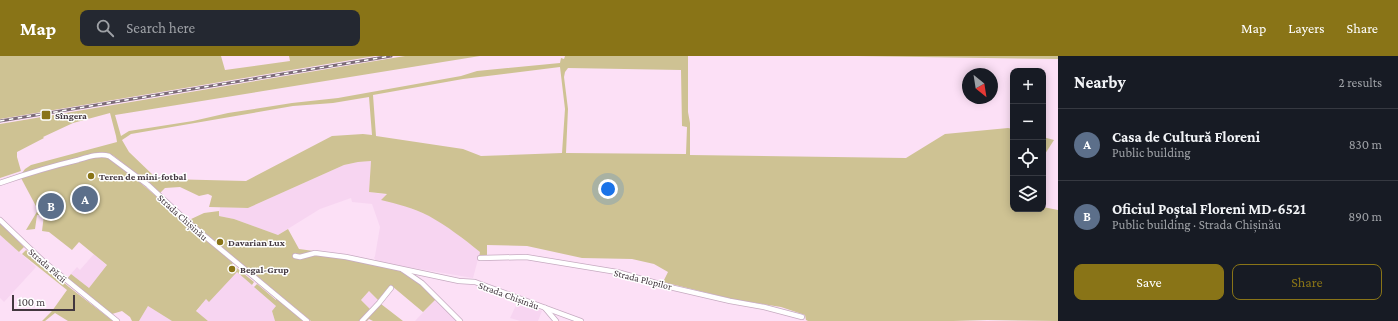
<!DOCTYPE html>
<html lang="en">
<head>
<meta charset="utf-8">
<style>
	:root { --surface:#171b24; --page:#242831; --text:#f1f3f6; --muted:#9ea1a6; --line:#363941; --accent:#897417 }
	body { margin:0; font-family:"Crimson Pro",serif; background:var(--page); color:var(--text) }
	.controls { position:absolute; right:12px; top:12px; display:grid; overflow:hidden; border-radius:8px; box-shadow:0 2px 10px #0003 }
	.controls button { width:36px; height:36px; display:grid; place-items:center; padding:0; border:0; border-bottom:1px solid var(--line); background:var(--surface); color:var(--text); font:20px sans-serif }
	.compass { position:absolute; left:962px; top:12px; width:36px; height:36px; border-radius:50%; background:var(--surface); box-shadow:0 2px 10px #0003; rotate:150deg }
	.scale { position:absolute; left:12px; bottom:10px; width:63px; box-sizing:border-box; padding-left:4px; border:2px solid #42373f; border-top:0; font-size:11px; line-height:14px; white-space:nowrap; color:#42373f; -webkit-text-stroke:3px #fff; paint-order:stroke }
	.you { position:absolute; left:608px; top:133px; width:14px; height:14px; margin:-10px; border:3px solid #fff; border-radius:50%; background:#1a73e8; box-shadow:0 0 0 6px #1a73e833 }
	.badge { display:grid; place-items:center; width:26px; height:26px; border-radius:50%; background:var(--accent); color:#fff; font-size:13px; font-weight:700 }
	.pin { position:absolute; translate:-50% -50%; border:2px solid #fff; box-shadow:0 1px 4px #0006 }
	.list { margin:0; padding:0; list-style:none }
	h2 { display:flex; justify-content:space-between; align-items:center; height:52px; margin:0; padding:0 16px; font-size:17px }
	h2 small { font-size:13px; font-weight:400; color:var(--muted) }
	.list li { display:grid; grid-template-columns:26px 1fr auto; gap:12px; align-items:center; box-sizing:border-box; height:72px; padding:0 16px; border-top:1px solid var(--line) }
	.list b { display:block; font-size:15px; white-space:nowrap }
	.list p { margin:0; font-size:13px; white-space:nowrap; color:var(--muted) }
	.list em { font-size:13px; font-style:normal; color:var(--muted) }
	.actions { display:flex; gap:8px; padding:12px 16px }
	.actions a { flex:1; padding:9px 0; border:1px solid var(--accent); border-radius:8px; text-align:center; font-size:14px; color:var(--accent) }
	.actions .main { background:var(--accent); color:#fff }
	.icon { flex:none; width:22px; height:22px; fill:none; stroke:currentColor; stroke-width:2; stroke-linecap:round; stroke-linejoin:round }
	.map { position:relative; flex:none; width:1058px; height:265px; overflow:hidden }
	header { display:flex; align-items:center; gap:24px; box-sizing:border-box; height:56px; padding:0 20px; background:var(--accent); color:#fff }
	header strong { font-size:19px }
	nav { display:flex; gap:22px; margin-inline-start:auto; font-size:14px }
	.search { width:280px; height:36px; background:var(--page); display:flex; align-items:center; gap:10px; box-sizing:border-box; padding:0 14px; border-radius:8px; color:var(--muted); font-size:15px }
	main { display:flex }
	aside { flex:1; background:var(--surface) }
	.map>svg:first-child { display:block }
	.built { fill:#f7d5f1 }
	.green { fill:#cec293; fill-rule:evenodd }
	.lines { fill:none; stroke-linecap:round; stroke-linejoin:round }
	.minor-casing { stroke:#c6abc1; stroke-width:6 }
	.minor { stroke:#fff; stroke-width:4.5 }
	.rail-casing { stroke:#7b6b77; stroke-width:3 }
	.rail { stroke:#fff; stroke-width:1.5; stroke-dasharray:4.5; stroke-linecap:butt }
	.poi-dot { fill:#897417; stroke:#fff; stroke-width:1.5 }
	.labels { text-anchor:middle; stroke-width:3; stroke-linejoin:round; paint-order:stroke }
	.poi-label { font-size:10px; font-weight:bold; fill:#42373f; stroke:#fff; text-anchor:start }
	.street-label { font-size:10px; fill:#42373f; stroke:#fff }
</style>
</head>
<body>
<header>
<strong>Map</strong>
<div class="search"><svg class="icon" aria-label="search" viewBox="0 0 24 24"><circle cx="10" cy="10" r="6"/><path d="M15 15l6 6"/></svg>Search here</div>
<nav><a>Map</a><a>Layers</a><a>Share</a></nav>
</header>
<main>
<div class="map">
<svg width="1058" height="265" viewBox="0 0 1058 265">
	<rect width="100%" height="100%" fill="#fce0f6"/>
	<!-- built -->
	<g class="built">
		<polygon points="371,105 369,136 388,139 410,152 428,159 447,170 480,196 473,222 377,206 374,202 375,200 380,171 372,148 352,146 351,142 320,153 278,179 234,163 219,160 220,151 248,152 344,109 358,106"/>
		<polygon points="0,179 36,211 4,246 0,242"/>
		<polygon points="94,198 107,210 89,232 71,218 77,211 80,214"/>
		<polygon points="237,216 276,250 272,255 275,265 208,265 196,256 206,243 209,245"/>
		<polygon points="369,235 378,244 370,253 361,244"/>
		<polygon points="436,243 456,265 415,265"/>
		<polygon points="518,245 542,255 538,265 520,265 510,262"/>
		<polygon points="148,250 172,265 139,265"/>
	</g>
	<!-- green -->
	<g class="green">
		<polygon points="0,0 221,0 225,14 290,5 289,0 375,0 0,63"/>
		<path d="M405,0H480L115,59L121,80L129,75L193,65L228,57L292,47L338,42L461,20L477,15L560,7L561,2L564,3L565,0H688V56L690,67V99L906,102L945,78L1008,72L1013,73V153H1043V151L1058,154V265L987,264L953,265H808L806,264L805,259L781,251L732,243L663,226L668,216L654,208L632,203L582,202L527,190L487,189V201H479L480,196C464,183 447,170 429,160C414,152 397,148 381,144L387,138L369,136L371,105L358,106L344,109L248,152L209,151L212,140L208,138L199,140L180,131L165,132L160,137L114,100L107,97L100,96L22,117L25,113L31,109L117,86L116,80L110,57L73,67L43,81L44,82L17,96V101L21,115L0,122V68ZM560,11L565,53L562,97L481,100L463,93L376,80L373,39L463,23ZM568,12L681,14L682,70L687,71L686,98L566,97L568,53L564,21L565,16ZM369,41L372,79L363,78L332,80L246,125L166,123L155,121L129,96L122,84L131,78L293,50L333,47Z"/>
		<polygon points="856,0 1058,0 1058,3"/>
		<polygon points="1043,81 1054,84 1043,101"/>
		<path d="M96,101H105L111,103C153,136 192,172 233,207L232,208L254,226L252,229L237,216L209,246L206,243L196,255L208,265H172L148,250L139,265H132L130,261L122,255L112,258L67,223L71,218L89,232L107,209L79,186L72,194L49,176L42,175L44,159H37L35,173L26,174L38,154L21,122Z"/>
		<polygon points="219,155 219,160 234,163 278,179 288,173 299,193 314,195 316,198 373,208 402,215 422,229 436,243 423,256 392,230 388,232 378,244 369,235 361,244 370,253 359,265 311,265 189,164 204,157"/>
		<polygon points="0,167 24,191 19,196 0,179"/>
		<polygon points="26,194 69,231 113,265 68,265 55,257 45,265 42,265 52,255 67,234 22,198"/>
		<polygon points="257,228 276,244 276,241 304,265 275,265 272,255 276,250 254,231"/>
		<polygon points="381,248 403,265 373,265 369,263 367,265 365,265"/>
	</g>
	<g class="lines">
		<!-- minor casing -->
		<g class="minor-casing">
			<g id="minor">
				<path d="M0,127C26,118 52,110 78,104C88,101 100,97 109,100L148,129L189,167L307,265"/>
				<polyline points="0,164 43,205 117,265"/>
				<polyline points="295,200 300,201 315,197 346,201 459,225 475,226 581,265"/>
				<polyline points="480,202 526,201 617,216 674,232 730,245 764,251 802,261"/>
				<polyline points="403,214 422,227 460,265"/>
				<polyline points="545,252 556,265"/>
				<polyline points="362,265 379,247 391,232"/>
			</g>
		</g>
		<!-- minor -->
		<use href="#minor" class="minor"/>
		<!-- rail casing -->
		<g class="rail-casing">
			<polyline id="rail" points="0,65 391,0"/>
		</g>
		<!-- rail -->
		<use href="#rail" class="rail"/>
	</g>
	<!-- markers -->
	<g class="poi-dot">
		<rect x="41" y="54" width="10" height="10" rx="2"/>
		<circle cx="91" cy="120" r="4"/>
		<circle cx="220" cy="186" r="4"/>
		<circle cx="232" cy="213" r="4"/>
	</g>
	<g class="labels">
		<!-- poi labels -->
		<g class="poi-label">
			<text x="55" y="63">Sîngera</text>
			<text x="99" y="124">Teren de mini-fotbal</text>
			<text x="228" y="190">Davarian Lux</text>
			<text x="240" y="217">Begal-Grup</text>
		</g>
		<!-- street labels -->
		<g class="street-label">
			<text transform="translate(183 161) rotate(42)" y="4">Strada Chișinău</text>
			<text transform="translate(48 209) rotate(41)" y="4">Strada Păcii</text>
			<text transform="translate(643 223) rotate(14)" y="4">Strada Plopilor</text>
			<text transform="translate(509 239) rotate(20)" y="4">Strada Chișinău</text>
		</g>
	</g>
</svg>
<div class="controls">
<button>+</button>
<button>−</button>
<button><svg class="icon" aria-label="locate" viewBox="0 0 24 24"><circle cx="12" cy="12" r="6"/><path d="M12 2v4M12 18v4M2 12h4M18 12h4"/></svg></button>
<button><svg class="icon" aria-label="layers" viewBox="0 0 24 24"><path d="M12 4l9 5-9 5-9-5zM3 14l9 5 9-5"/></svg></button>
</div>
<svg class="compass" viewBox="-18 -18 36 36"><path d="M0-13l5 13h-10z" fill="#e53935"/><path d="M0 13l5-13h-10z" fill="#9ea1a6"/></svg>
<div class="scale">100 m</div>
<div class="you"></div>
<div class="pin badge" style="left:85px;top:143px;background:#5c6f8a">A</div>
<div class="pin badge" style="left:51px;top:150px;background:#5c6f8a">B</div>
</div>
<aside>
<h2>Nearby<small>2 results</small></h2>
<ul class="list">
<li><span class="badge" style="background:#5c6f8a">A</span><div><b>Casa de Cultură Floreni</b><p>Public building</p></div><em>830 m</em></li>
<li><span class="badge" style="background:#5c6f8a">B</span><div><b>Oficiul Poștal Floreni MD-6521</b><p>Public building · Strada Chișinău</p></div><em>890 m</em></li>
</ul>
<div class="actions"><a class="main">Save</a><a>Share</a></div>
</aside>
</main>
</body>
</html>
